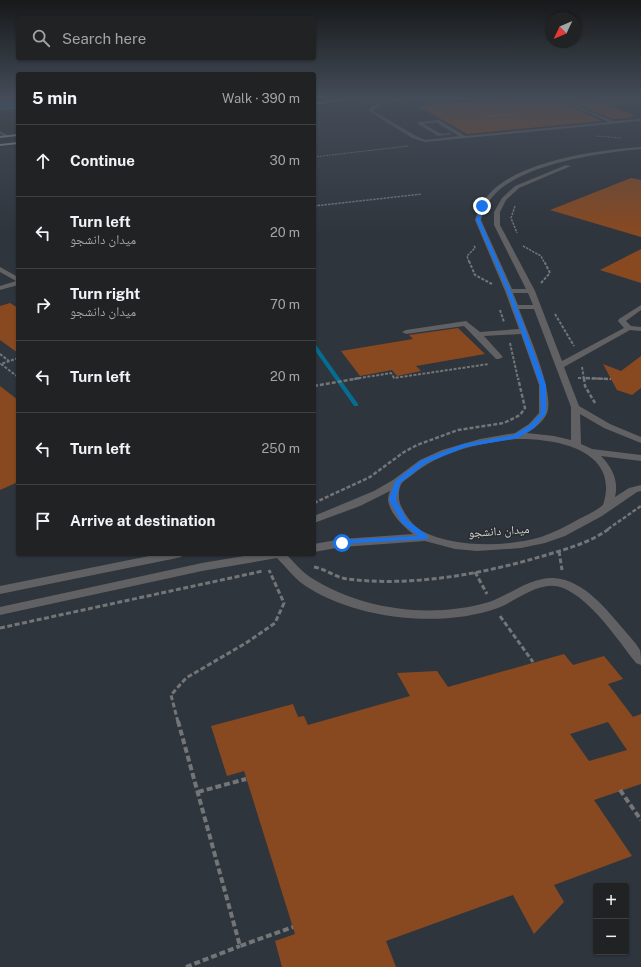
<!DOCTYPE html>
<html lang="en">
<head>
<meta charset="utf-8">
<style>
	:root { --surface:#202223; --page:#282a2b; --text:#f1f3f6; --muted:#a2a4a6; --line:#3d3f41 }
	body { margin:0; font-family:"Public Sans","Noto Naskh Arabic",sans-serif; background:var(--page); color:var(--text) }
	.controls { position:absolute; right:12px; bottom:12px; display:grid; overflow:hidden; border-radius:4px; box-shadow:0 1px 3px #0004 }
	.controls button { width:36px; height:36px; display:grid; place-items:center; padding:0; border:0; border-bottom:1px solid var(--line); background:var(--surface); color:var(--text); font:20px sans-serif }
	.compass { position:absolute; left:545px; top:12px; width:36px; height:36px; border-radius:50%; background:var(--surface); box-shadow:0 1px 3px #0004; rotate:226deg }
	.stop { position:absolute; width:12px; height:12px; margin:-9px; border:3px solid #1a73e8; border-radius:50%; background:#fff }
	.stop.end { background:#1a73e8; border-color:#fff; box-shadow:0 1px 4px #0008 }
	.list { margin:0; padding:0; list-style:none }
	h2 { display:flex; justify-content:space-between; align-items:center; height:52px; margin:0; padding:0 16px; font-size:17px }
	h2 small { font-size:13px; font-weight:400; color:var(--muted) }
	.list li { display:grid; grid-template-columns:26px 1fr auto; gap:12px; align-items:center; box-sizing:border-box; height:72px; padding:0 16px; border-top:1px solid var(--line) }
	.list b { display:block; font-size:15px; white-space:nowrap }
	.list p { margin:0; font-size:13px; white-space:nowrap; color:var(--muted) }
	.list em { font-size:13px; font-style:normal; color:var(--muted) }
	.icon { flex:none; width:22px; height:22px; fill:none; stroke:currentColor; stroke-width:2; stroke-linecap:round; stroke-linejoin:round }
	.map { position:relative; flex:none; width:641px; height:967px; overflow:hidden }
	.search { position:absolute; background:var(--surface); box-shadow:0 1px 3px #0004; left:16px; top:16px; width:300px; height:44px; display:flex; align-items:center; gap:10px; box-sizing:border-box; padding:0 14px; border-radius:4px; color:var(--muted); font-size:15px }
	.panel { position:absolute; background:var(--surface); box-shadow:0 1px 3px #0004; left:16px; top:72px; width:300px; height:484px; border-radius:4px }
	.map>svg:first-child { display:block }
	.built { fill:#2f353d; fill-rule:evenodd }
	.water { fill:#056c92 }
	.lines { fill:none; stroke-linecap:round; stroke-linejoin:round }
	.stream { fill:#056c92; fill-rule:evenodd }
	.building { fill:#884921; fill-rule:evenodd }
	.path-far5 { stroke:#737577; stroke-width:1; stroke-dasharray:2 1; stroke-linecap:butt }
	.path-far4 { stroke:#737577; stroke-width:1.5; stroke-dasharray:2.5 1; stroke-linecap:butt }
	.path-far3 { stroke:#737577; stroke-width:2; stroke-dasharray:3 1.5; stroke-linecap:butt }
	.path-far2 { stroke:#737577; stroke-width:2.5; stroke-dasharray:4 2; stroke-linecap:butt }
	.path-far1 { stroke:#737577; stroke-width:3; stroke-dasharray:5 2.5; stroke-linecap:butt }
	.path { stroke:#737577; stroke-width:4; stroke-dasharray:6 3; stroke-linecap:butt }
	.service { fill:#616163; fill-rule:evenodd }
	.primary { fill:#959599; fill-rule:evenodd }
	.route { fill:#1a73e8 }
	.labels { text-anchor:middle; stroke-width:3; stroke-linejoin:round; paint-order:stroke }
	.street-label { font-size:12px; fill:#d0d1d3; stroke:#2a2d2f }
</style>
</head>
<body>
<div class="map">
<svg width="641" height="967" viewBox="0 0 641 967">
	<rect width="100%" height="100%" fill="#2a2d2f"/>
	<!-- built -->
	<path class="built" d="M376,98H641V967H0V148L18,146V554H314V107ZM596,886H626V952H596Z"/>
	<!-- water -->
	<polygon class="water" points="0,98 18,98 18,109 0,110"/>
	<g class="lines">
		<!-- stream -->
		<polygon class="stream" points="314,345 316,345 358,404 358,406 354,406 314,349"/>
	</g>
	<!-- building -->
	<g class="building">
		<polygon points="512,98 552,98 602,121 467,134 418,106"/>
		<polygon points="561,98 592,98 636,116 628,117 631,118 613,119"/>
		<polygon points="631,178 641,180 641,237 550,210"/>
		<polygon points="641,249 641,283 600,270"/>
		<polygon points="10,303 18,308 18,353 0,340 0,306"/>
		<polygon points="458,328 485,354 416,366 421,371 397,376 392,370 360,376 341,351 413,339 409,335"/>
		<polygon points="641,356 641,388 632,395 617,390 603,364 621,371"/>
		<polygon points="0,386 18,400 18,482 0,490"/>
		<path d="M564,654L573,665L604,656L623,679L608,684L633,717L641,714V784L594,800L632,856L554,885L564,902L534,934L513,895L386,941L396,967H282L275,941L295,934L244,771L227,776L211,726L293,704L298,717L304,716L308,725L410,696L397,673L437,671L448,687ZM608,722L627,750L589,761L570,734Z"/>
	</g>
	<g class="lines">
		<!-- path-far5 -->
		<g class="path-far5">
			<polyline points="472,108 488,116 513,114 487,101"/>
			<polyline points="0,110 18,108"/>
			<polyline points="596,136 621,138"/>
			<polyline points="314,157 408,146"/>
		</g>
		<!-- path-far4 -->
		<g class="path-far4">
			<polyline points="314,206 422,194"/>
			<polyline points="515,206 511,218 517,233"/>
			<polyline points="523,246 541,256 544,262"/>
			<polyline points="469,262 467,256 475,248 474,245"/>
		</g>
		<!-- path-far3 -->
		<g class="path-far3">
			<polyline points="469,261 475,275 492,284"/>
			<polyline points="541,283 550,273 544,261"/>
			<polyline points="500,310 504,322"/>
			<polyline points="555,314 574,346"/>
			<polyline points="510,343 518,379"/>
			<polyline points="0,354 9,361"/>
			<polyline points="18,358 1,364 18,377"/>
			<polyline points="582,367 584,379"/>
			<polyline points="578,378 611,379"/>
			<polyline points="354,379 391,373 394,378 489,364"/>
		</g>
		<!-- path-far2 -->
		<g class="path-far2">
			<polyline points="584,378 585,386 595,403"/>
			<polyline points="586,378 611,379"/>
			<polyline points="314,386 360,378"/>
			<polyline points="314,503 370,477 404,452 417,445 458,430 504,423 520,415 525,408 518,378"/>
			<polyline points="608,529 641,506"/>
		</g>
		<!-- path-far1 -->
		<g class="path-far1">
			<polyline points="559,551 562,570"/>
			<path d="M314,567C326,569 336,578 348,579C412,587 482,574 543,556C566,549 590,543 610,528"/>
			<polyline points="475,572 487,594"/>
			<polyline points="500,616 533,662"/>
			<polyline points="0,628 263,571"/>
			<polyline points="178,722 171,695 186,678 246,643 275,623 284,603 269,570"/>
		</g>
		<!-- path -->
		<g class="path">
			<polyline points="178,721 240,946 293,927"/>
			<polyline points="620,790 641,820"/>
			<polyline points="198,792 246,779"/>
			<polyline points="186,967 240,946"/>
		</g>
		<!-- service -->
		<g class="service">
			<polygon points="411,98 419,98 384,104 374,109 373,111 416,136 425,140 459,136 436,122 424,124 441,134 450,133 452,134 438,136 418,124 418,122 439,120 465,136 609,122 553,98 558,98 613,121 641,119 641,121 425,142 412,138 369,111 371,107 383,102"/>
			<polygon points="443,98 480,98 450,101"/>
			<polygon points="0,131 7,135 7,137 0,134"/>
			<path d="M641,147V149C599,153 527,163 496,193C488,201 484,210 481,220L512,289H526L494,225V212L502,198L515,186L566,165L571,166L519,188L506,200L500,212V225L535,291L562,361L624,328L618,321L619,319L641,305V310L626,321L631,326L641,327V331L630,330L564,367L579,406L610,424L641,437V443L604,428L580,414L581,444L592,449L641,455V461L601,456C612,467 619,481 615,497L629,488L641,485V491L637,492L602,516L565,536L545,543L521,548L477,551L455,549L425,541L342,547L314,552V544L342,539L413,534C403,526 390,514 388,500C388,498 389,493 390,491L360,506L314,523V516L374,491L393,480L420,460L442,450L480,439L515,433L529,424L539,413V385L521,334L484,336L503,357L499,359H496L464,326L406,334L402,332L406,330L466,321L480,332L519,329L505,291L475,220C478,209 484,199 492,191C524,160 598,150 641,147ZM513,293H528L533,305H518ZM519,309H534L571,407V440L554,436L527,433C534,429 544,421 547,413C555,393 527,331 519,309ZM516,439C556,438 621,450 603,505C596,511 587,515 579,519C567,526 555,532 541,537C507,547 454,548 422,531C412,525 406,516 401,506C398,500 398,488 402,483C404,480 409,478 412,475C441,451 479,443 516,439Z"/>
			<polygon points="0,267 18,277 18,285 0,290 0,286 16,281 0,272"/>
			<polygon points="159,554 183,554 181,557 177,558 0,594 0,586"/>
			<path d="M256,554H286C294,562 301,571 310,577C361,610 431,619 489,602C510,595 530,577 554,578C584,580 607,610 625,631C630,637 636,643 640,650C641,654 641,661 641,665L636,663C617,639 592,600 563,588C541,579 518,600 498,608C440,629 350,619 300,582C292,575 285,566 277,558L202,571L0,615V607L202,563Z"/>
		</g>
		<!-- primary -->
		<g class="primary">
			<polygon points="350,98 358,98 314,105 314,103"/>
			<polygon points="18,134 18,136 0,138 0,136"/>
			<polygon points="18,142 18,144 0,146 0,144"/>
		</g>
	</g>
	<!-- sky -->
	<linearGradient id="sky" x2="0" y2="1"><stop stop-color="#17191a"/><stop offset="0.42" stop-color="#444c58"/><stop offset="1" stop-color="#444c58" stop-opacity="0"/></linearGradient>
	<rect width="641" height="233" fill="url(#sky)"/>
	<!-- route -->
	<polygon class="route" points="482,205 484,206 480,220 511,291 546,385 546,413 534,428 518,438 466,447 426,463 400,483 396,500 407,520 428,536 428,539 339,544 338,543 342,540 418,536 402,523 389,500 395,481 422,460 463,444 514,435 530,425 541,413 540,385 507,291 476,220"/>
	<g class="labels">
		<!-- street labels -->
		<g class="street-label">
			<text transform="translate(499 531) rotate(-4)" y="4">میدان دانشجو</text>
		</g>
	</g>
</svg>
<div class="controls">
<button>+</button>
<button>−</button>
</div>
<svg class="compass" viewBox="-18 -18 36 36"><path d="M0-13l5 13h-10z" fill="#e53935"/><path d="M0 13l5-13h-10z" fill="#a2a4a6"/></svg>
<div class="stop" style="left:342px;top:543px"></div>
<div class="stop end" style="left:482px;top:206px"></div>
<div class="search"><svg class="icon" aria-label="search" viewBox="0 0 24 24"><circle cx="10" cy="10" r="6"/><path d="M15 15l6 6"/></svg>Search here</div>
<section class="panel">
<h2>5 min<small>Walk · 390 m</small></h2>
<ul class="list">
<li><svg class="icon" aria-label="ahead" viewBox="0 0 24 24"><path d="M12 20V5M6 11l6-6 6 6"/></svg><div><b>Continue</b></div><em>30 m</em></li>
<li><svg class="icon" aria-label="left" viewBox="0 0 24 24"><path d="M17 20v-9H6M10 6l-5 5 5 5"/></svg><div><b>Turn left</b><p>میدان دانشجو</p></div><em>20 m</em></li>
<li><svg class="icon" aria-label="right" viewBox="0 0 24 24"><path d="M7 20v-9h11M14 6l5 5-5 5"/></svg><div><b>Turn right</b><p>میدان دانشجو</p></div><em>70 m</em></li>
<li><svg class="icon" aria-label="left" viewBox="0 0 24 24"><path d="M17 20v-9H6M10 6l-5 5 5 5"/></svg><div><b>Turn left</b></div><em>20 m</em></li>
<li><svg class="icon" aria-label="left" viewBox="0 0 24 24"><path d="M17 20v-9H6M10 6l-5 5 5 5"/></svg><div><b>Turn left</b></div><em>250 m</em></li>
<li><svg class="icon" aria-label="arrive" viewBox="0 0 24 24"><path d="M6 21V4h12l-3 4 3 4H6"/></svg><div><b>Arrive at destination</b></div></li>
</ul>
</section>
</div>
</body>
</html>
